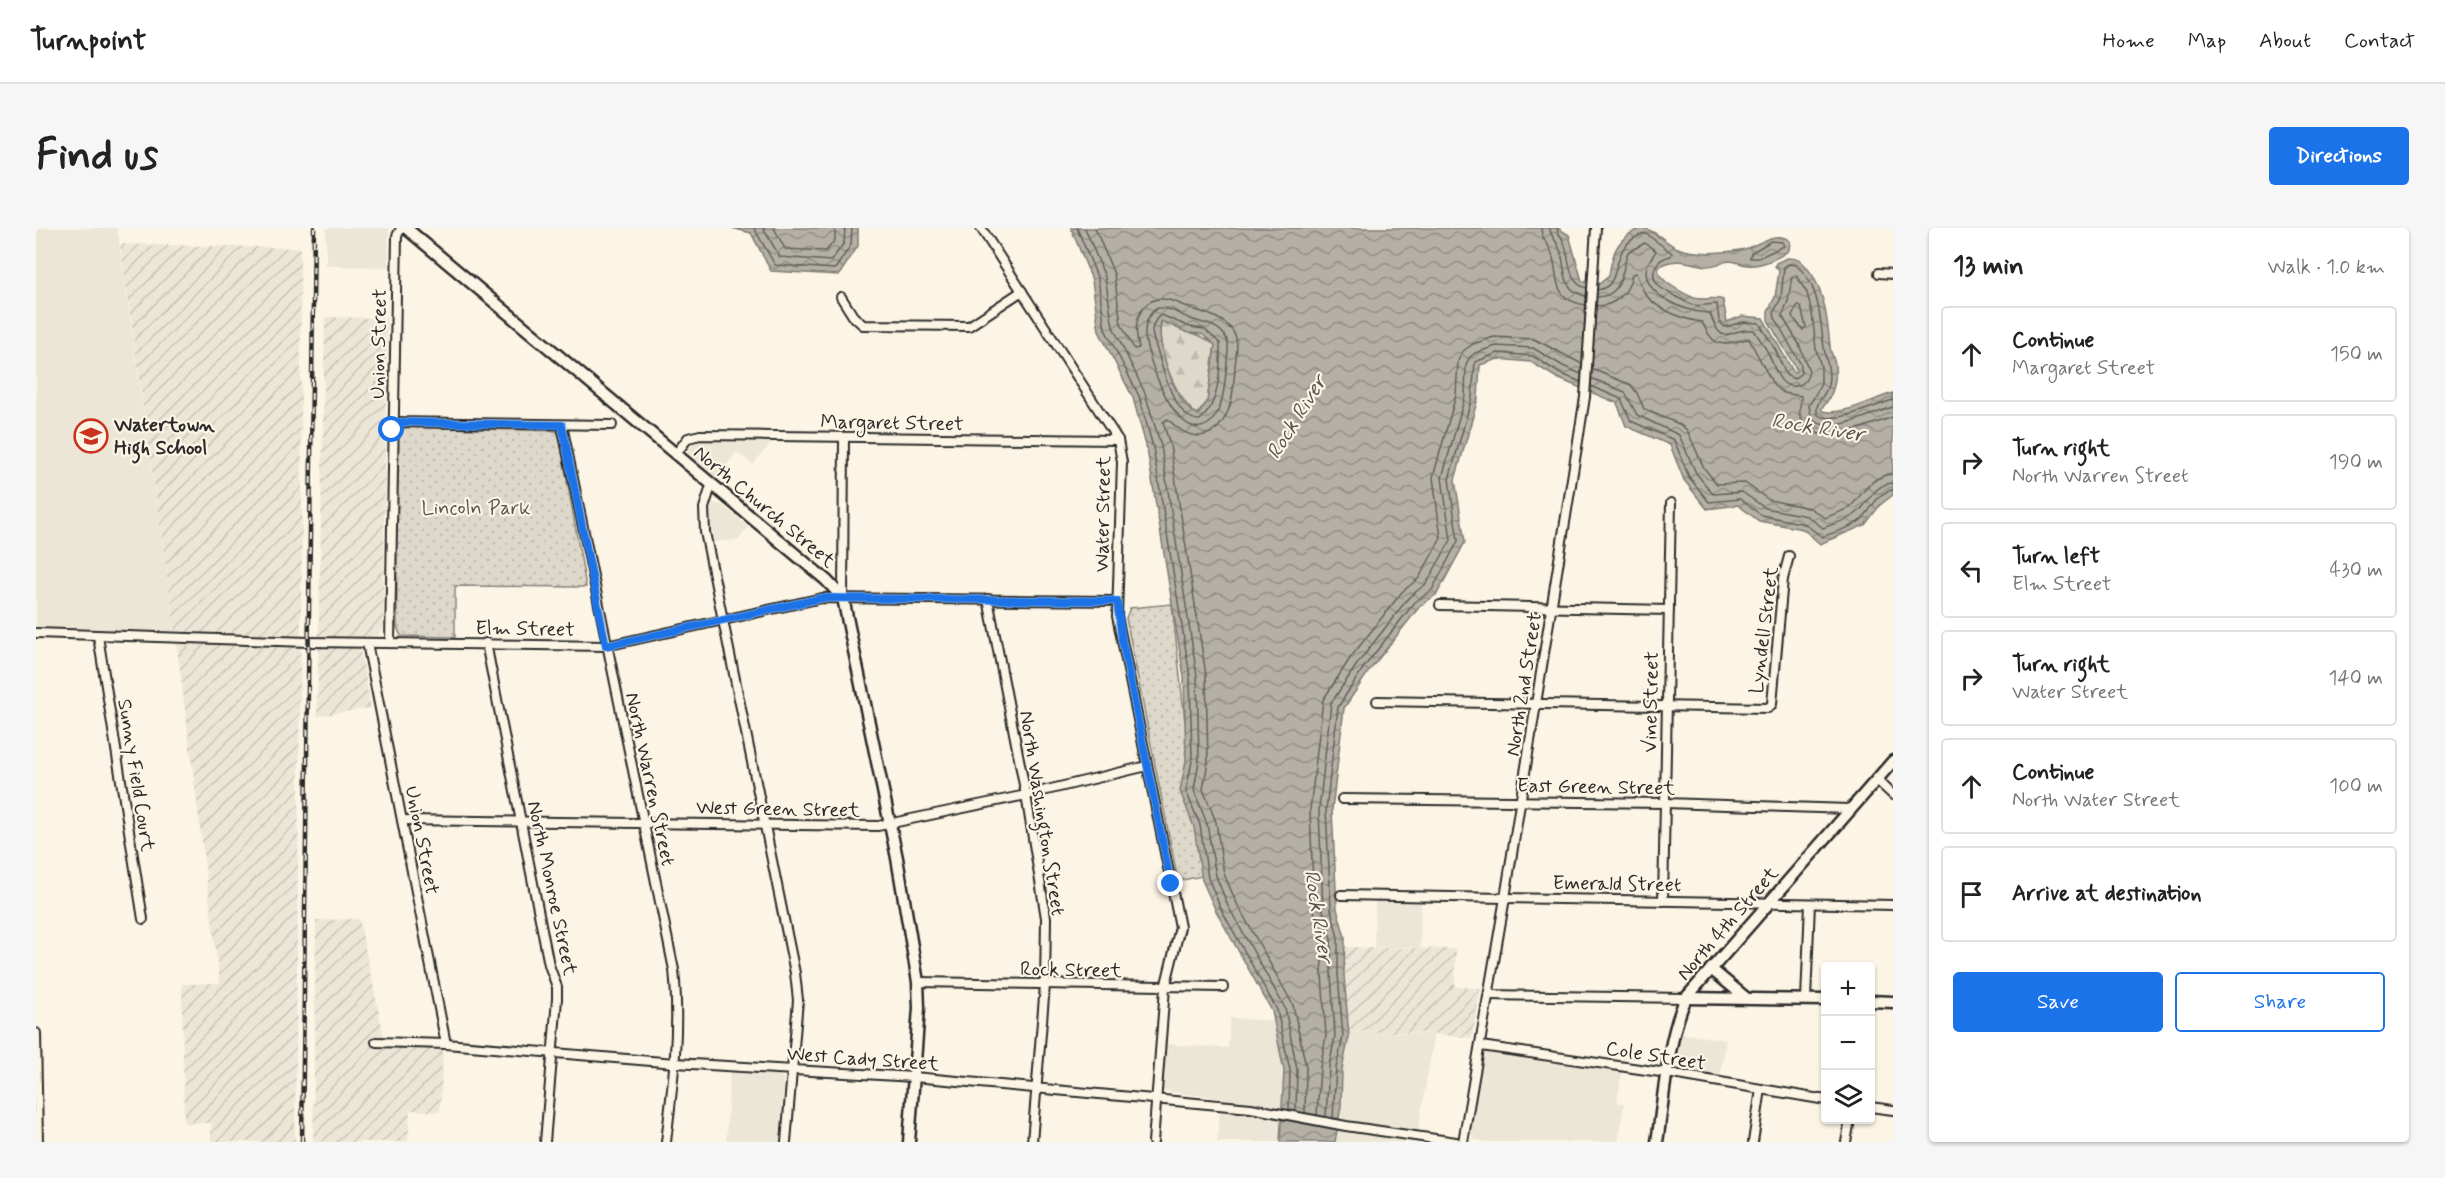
<!DOCTYPE html>
<html lang="en">
<head>
<meta charset="utf-8">
<style>
	:root { --surface:#fff; --page:#f6f6f6; --text:#222; --muted:#767676; --line:#e0e0e0; --accent:#1a73e8 }
	body { margin:0; font-family:Mynerve,sans-serif; background:var(--page); color:var(--text) }
	.controls { position:absolute; right:18px; bottom:18px; display:grid; overflow:hidden; border-radius:6px; box-shadow:0 2px 4px #0004 }
	.controls button { width:54px; height:54px; display:grid; place-items:center; padding:0; border:0; border-bottom:2px solid var(--line); background:var(--surface); color:var(--text); font:30px sans-serif }
	.stop { position:absolute; width:18px; height:18px; margin:-14px; border:4px solid #1a73e8; border-radius:50%; background:#fff }
	.stop.end { background:#1a73e8; border-color:#fff; box-shadow:0 2px 6px #0008 }
	.list { margin:0; padding:0; list-style:none }
	h2 { display:flex; justify-content:space-between; align-items:center; height:78px; margin:0; padding:0 24px; font-size:26px }
	h2 small { font-size:20px; font-weight:400; color:var(--muted) }
	.list li { display:grid; grid-template-columns:39px 1fr auto; gap:18px; align-items:center; box-sizing:border-box; height:96px; margin:0 12px 12px; padding:0 12px; border:2px solid var(--line); border-radius:6px }
	.list b { display:block; font-size:22px; white-space:nowrap }
	.list p { margin:0; font-size:20px; white-space:nowrap; color:var(--muted) }
	.list em { font-size:20px; font-style:normal; color:var(--muted) }
	.actions { display:flex; gap:12px; padding:18px 24px }
	.actions a { flex:1; padding:14px 0; border:2px solid var(--accent); border-radius:6px; text-align:center; font-size:21px; color:var(--accent) }
	.actions .main { background:var(--accent); color:#fff }
	.icon { flex:none; width:33px; height:33px; fill:none; stroke:currentColor; stroke-width:2; stroke-linecap:round; stroke-linejoin:round }
	.map { position:relative; flex:none; width:1857px; height:914px; overflow:hidden; border-radius:6px }
	header { display:flex; align-items:center; gap:36px; box-sizing:border-box; height:84px; padding:0 30px; background:var(--surface); border-bottom:2px solid var(--line) }
	header strong { font-size:28px }
	nav { display:flex; gap:33px; margin-inline-start:auto; font-size:21px }
	.intro { display:flex; align-items:center; justify-content:space-between; box-sizing:border-box; height:144px; padding:0 36px }
	h1 { margin:0; font-size:42px }
	.button { padding:15px 27px; border-radius:6px; background:var(--accent); color:#fff; font-size:21px; font-weight:700 }
	main { display:flex; gap:36px; padding:0 36px }
	aside { flex:1; background:var(--surface); border-radius:6px; box-shadow:0 2px 4px #0004 }
	.map>svg:first-child { display:block }
	.built { fill:#ece6d7 }
	.industrial { fill:url(#industrial-furrows) }
	.forest { fill:url(#forest-firs); stroke:#84827a; stroke-width:1.5 }
	.park { fill:url(#park-dots); stroke:#84827a; stroke-width:1.5 }
	.water { fill:url(#water-waves); stroke:#7d7b74; stroke-width:1.5; fill-rule:evenodd }
	.lines { fill:none; stroke-linecap:round; stroke-linejoin:round }
	.shore { stroke:#62605c; stroke-width:1.5 }
	.street-casing { stroke:#2b2b2b; stroke-width:12 }
	.secondary-casing { stroke:#2b2b2b; stroke-width:15 }
	.street { stroke:#fcf5e5; stroke-width:8 }
	.secondary { stroke:#fcf5e5; stroke-width:10 }
	.rail-casing { stroke:#2b2b2b; stroke-width:4.5 }
	.rail { stroke:#fcf5e5; stroke-width:2; stroke-dasharray:7; stroke-linecap:butt }
	.route { stroke:#1a73e8; stroke-width:8 }
	.labels { text-anchor:middle; stroke-width:4.5; stroke-linejoin:round; paint-order:stroke }
	.street-label { font-size:20px; fill:#2b2b2b; stroke:#fcf5e5 }
	.poi-label { font-size:20px; font-weight:bold; fill:#2b2b2b; stroke:#fcf5e5; text-anchor:start }
	.park-label { font-size:20px; fill:#585653; stroke:#fcf5e5 }
	.water-label { font-size:21px; font-style:italic; fill:#545350; stroke:#fcf5e5 }
</style>
</head>
<body>
<header>
<strong>Turnpoint</strong>
<nav><a>Home</a><a>Map</a><a>About</a><a>Contact</a></nav>
</header>
<div class="intro"><h1>Find us</h1><a class="button">Directions</a></div>
<main>
<div class="map">
<svg width="1857" height="914" viewBox="0 0 1857 914">
	<defs>
		<pattern id="industrial-furrows" width="10" height="10" patternUnits="userSpaceOnUse" patternTransform="scale(1.5)"><rect width="10" height="10" fill="#ece6d7"/><path d="M-1 1l2-2M0 10L10 0M9 11l2-2" fill="none" stroke="#cbc5b9"/></pattern>
		<pattern id="forest-firs" width="22" height="20" patternUnits="userSpaceOnUse" patternTransform="scale(1.5)"><rect width="22" height="20" fill="#ded8ca"/><path d="M5 1l3.5 6h-7zM16 11l3.5 6h-7z" fill="#bfbaae"/></pattern>
		<pattern id="park-dots" width="8" height="8" patternUnits="userSpaceOnUse" patternTransform="scale(1.5)"><rect width="8" height="8" fill="#ded8ca"/><path d="M2 2h.1M6 6h.1" fill="none" stroke="#bfbaae" stroke-width="1.8" stroke-linecap="round"/></pattern>
		<pattern id="water-waves" width="16" height="10" patternUnits="userSpaceOnUse" patternTransform="scale(1.5)"><rect width="16" height="10" fill="#b4b0a5"/><path d="M0 5q4-4 8 0t8 0" fill="none" stroke="#938f87"/></pattern>
	</defs>
	<rect width="100%" height="100%" fill="#fcf5e5"/>
	<filter id="ink" filterUnits="userSpaceOnUse"><feTurbulence type="fractalNoise" baseFrequency=".0167" numOctaves="2"/><feDisplacementMap in="SourceGraphic" scale="12" xChannelSelector="R" yChannelSelector="G"/><feConvolveMatrix kernelMatrix="1 2 1 2 8 2 1 2 1" color-interpolation-filters="sRGB"/></filter>
	<g filter="url(#ink)">
		<!-- built -->
		<g class="built">
			<polygon points="0,0 81,0 139,404 0,400"/>
			<polygon points="290,0 353,0 352,39 290,38"/>
			<polygon points="665,212 679,212 736,213 717,237 701,224 680,250 652,226 654,215"/>
			<polygon points="677,275 686,277 713,299 702,312 678,314 673,284"/>
			<polygon points="1339,671 1385,672 1384,720 1338,719"/>
			<polygon points="1194,790 1238,793 1248,843 1244,914 1181,914 1185,870 1126,863 1130,816 1192,820"/>
			<polygon points="1312,803 1397,806 1397,816 1380,913 1384,914 1299,914 1305,878 1306,841"/>
			<polygon points="1643,805 1690,812 1684,850 1640,842"/>
			<polygon points="1451,824 1586,845 1581,874 1588,876 1582,914 1451,914 1439,912 1434,905 1447,828"/>
			<polygon points="694,843 743,847 748,851 744,914 690,914"/>
		</g>
		<!-- industrial -->
		<g class="industrial">
			<polygon points="84,16 264,20 266,293 259,914 175,914 175,895 148,895 146,756 184,755 139,404"/>
			<polygon points="289,89 351,90 347,398 342,408 322,409 335,480 281,488"/>
			<polygon points="323,691 350,818 407,820 404,884 374,882 372,914 277,914 280,692"/>
			<polygon points="1308,719 1420,721 1419,759 1445,760 1436,810 1388,805 1312,803"/>
		</g>
		<!-- forest -->
		<path class="forest" d="M1126,92C1144,101 1164,105 1179,117L1171,174L1161,187C1140,170 1118,119 1126,92Z"/>
		<!-- park -->
		<g class="park">
			<polygon points="366,199 520,203 523,207 550,359 419,358 419,409 365,408 361,399 360,207 362,202"/>
			<polygon points="1136,376 1166,648 1142,653 1090,390 1094,380"/>
		</g>
		<!-- water -->
		<g class="water">
			<polygon points="696,0 822,0 822,18 803,47 735,43 715,5"/>
			<path d="M1035,0H1522L1533,7L1546,53L1563,56L1573,48C1576,25 1582,7 1607,0C1619,2 1628,13 1639,19C1657,27 1685,25 1704,22C1721,20 1739,0 1754,13L1753,22C1744,30 1723,39 1711,37C1705,36 1699,33 1693,33C1685,34 1680,38 1671,38C1658,37 1644,30 1630,35C1605,44 1648,66 1656,69C1666,74 1676,68 1687,72L1691,94L1706,88L1727,90L1758,145L1760,143L1759,139L1732,92V83L1739,69L1743,43L1739,38L1740,35L1751,30L1763,31C1788,53 1791,88 1794,118C1794,124 1798,130 1799,136C1801,153 1797,168 1786,180V183C1808,188 1836,171 1857,165V267L1844,277L1829,297L1784,316L1767,301L1723,293L1702,277L1671,281L1648,252L1634,217L1590,198L1581,175L1521,150L1495,134L1462,131L1444,137L1442,170L1419,252L1429,314L1401,366L1384,378L1333,443L1308,480L1296,582L1301,681L1309,709L1308,746L1313,809L1306,841L1305,878L1299,914H1244L1248,843L1236,783L1180,683L1166,652L1158,599L1144,563L1150,533L1148,449L1111,221L1097,170L1063,103L1056,52ZM1125,93L1152,105L1166,106L1179,117L1171,174L1162,187C1158,184 1153,181 1150,178C1136,161 1120,113 1125,93Z"/>
		</g>
		<g class="lines">
			<!-- shore -->
			<g class="shore">
				<polyline points="718,0 739,37 799,41 815,17 816,0"/>
				<polyline points="727,0 744,29 795,33 808,15 809,0"/>
				<polyline points="738,0 749,21 790,23 799,12 799,0"/>
				<polyline points="1041,0 1062,51 1069,101 1103,168 1117,219 1154,448 1156,533 1150,563 1164,597 1172,650 1185,681 1241,782 1254,842 1253,882"/>
				<polyline points="1049,0 1069,49 1077,99 1109,165 1125,218 1161,448 1163,533 1158,562 1171,596 1180,648 1192,678 1249,780 1261,841 1260,883"/>
				<path d="M1059,0L1078,46L1085,96L1098,121L1103,120C1100,106 1098,93 1107,80C1117,67 1131,70 1144,76C1162,85 1182,85 1196,102C1204,113 1200,126 1199,138C1198,152 1198,169 1192,183C1179,215 1153,214 1132,191L1127,194L1134,217L1170,447L1172,534L1167,561L1180,594L1188,646L1200,674L1257,777L1270,839L1269,885"/>
				<path d="M1505,0C1505,10 1510,13 1514,21C1525,43 1511,72 1550,77"/>
				<path d="M1514,0C1514,9 1519,10 1522,17C1532,36 1522,63 1550,68"/>
				<path d="M1521,0L1522,5C1537,20 1527,55 1551,60"/>
				<polygon points="1735,13 1746,14 1748,18 1722,30 1714,30 1715,25"/>
				<path d="M1561,62C1591,58 1568,19 1609,5L1636,25L1635,28C1620,31 1611,46 1624,59C1629,63 1651,75 1657,77C1665,79 1673,76 1681,76L1683,93L1689,99L1707,94L1723,95L1739,121L1750,147L1758,151L1765,145V137L1739,90L1738,84L1745,70L1748,39L1753,36L1760,37C1784,57 1784,91 1788,120C1790,133 1795,143 1792,157C1790,168 1777,175 1782,187C1797,197 1840,177 1857,172"/>
				<path d="M1561,69C1588,68 1585,43 1592,24L1609,15L1620,23C1616,30 1610,35 1610,44C1611,70 1653,85 1674,85C1687,124 1693,98 1718,102C1723,110 1729,118 1733,127C1739,138 1743,164 1763,157C1769,155 1772,149 1773,143L1763,116L1746,88L1752,73L1756,49L1760,47L1771,65L1776,85L1780,121L1785,139V156L1773,178L1776,191C1793,208 1837,185 1857,179"/>
				<polygon points="1762,77 1765,79 1770,99 1767,102 1756,88"/>
				<path d="M1560,78C1580,78 1593,65 1596,46L1600,45C1603,52 1605,60 1610,67C1620,81 1649,92 1666,94C1681,127 1689,113 1713,111L1738,158L1748,165L1765,168C1765,174 1763,180 1764,187C1773,226 1834,196 1857,189"/>
				<path d="M1122,80C1133,79 1143,86 1152,90C1166,96 1184,95 1191,112C1194,118 1191,127 1191,134C1189,153 1188,194 1165,199C1137,206 1107,122 1109,102C1110,93 1114,84 1122,80Z"/>
				<path d="M1125,87L1154,99L1168,101L1184,115C1185,140 1184,176 1164,192C1140,193 1127,143 1122,125C1120,118 1116,109 1116,102C1117,96 1120,90 1125,87Z"/>
				<path d="M1556,141L1595,157L1601,165L1608,181L1643,196L1651,202L1668,240L1681,256L1709,255L1733,272L1774,280L1789,290C1797,286 1810,283 1816,277C1828,264 1836,247 1857,246"/>
				<path d="M1555,150L1589,164L1601,187L1643,207L1660,245L1677,266L1706,264L1729,280L1771,288L1787,300C1797,296 1809,293 1818,287C1833,278 1836,256 1857,255"/>
				<path d="M1555,158L1585,171L1595,193L1638,212L1653,249L1673,274L1704,271L1725,287L1769,296L1786,309C1797,304 1817,300 1826,291C1836,281 1841,264 1857,262"/>
				<polyline points="1281,887 1284,840 1290,808 1286,746 1286,712 1278,682 1274,582 1287,472 1315,429 1366,364 1383,350 1405,310 1397,249 1420,167 1422,133 1427,123 1437,116 1458,109 1498,111 1546,136"/>
				<polyline points="1290,889 1293,839 1299,808 1295,746 1295,711 1287,682 1283,582 1295,475 1322,435 1373,369 1390,356 1415,312 1406,250 1429,168 1430,137 1433,130 1439,125 1460,118 1497,120 1527,138 1545,146"/>
				<polyline points="1297,890 1300,840 1307,809 1302,746 1302,710 1295,681 1290,582 1302,479 1328,439 1379,374 1396,362 1422,313 1413,251 1436,169 1439,134 1462,125 1497,128 1523,145 1545,154"/>
			</g>
			<!-- street casing -->
			<g class="street-casing">
				<g id="street">
					<polyline points="945,0 1082,212 1086,234 1081,388 1144,699 1129,760 1117,914"/>
					<polyline points="1843,45 1857,46"/>
					<polyline points="805,69 817,88 827,97 933,98 986,63"/>
					<polyline points="357,194 576,197"/>
					<path d="M526,197L638,742C644,800 637,856 630,914"/>
					<polyline points="639,227 652,210 664,207 1082,212"/>
					<polyline points="675,258 668,280 669,304 759,745 762,772 750,914"/>
					<polyline points="807,370 808,210"/>
					<polyline points="952,371 990,567 1010,690 1009,757 996,914"/>
					<polyline points="1404,377 1633,382"/>
					<polyline points="0,405 273,414 570,418 786,370 1081,373"/>
					<polyline points="62,408 107,691"/>
					<polyline points="331,415 410,816"/>
					<polyline points="354,415 361,8 365,0"/>
					<polyline points="450,415 513,737 521,759 521,771 509,914"/>
					<polyline points="1341,473 1732,480 1736,476 1747,351 1753,328"/>
					<polyline points="1841,552 1857,567"/>
					<polyline points="1306,571 1629,575 1814,581"/>
					<polyline points="366,592 842,598 990,567 1111,538"/>
					<polyline points="1305,667 1857,677"/>
					<polyline points="1627,673 1635,275"/>
					<polyline points="882,754 1187,759"/>
					<polyline points="1453,767 1650,770"/>
					<polyline points="1770,771 1774,676"/>
					<polyline points="0,805 2,914"/>
					<polyline points="340,814 410,816 639,835 878,849 1215,880 1310,898 1420,914"/>
					<polyline points="1445,818 1631,845 1790,872"/>
					<polyline points="1834,879 1857,882"/>
					<polyline points="1427,914 1469,670 1549,169 1560,0"/>
					<polyline points="1717,914 1725,861"/>
					<polyline points="1810,914 1814,892"/>
				</g>
			</g>
			<!-- secondary casing -->
			<g class="secondary-casing">
				<g id="secondary">
					<polyline points="370,0 790,352 807,370 861,630 882,754 883,780 873,914"/>
					<polyline points="1675,741 1710,770"/>
					<polyline points="1650,770 1790,772"/>
					<polyline points="1834,773 1857,774"/>
					<path d="M1621,914C1628,869 1631,812 1650,770L1857,533"/>
				</g>
			</g>
			<!-- street -->
			<use href="#street" class="street"/>
			<!-- secondary -->
			<use href="#secondary" class="secondary"/>
			<!-- rail casing -->
			<g class="rail-casing">
				<polyline id="rail" points="266,914 278,0"/>
			</g>
			<!-- rail -->
			<use href="#rail" class="rail"/>
		</g>
	</g>
	<g class="lines" filter="url(#ink)">
		<!-- route -->
		<polyline class="route" points="356,202 357,194 526,197 570,418 786,370 1081,373 1086,412 1135,656"/>
	</g>
	<!-- icons -->
	<defs>
		<g id="school-ring" transform="scale(1.725)"><circle r="9.5" fill="#fcf5e5" stroke="#c8321e" stroke-width="1.5"/><path d="M0-5L7-2L0 1L-7-2ZM-4 1L0 2.5L4 1V4Q0 6-4 4Z" fill="#c8321e"/></g>
	</defs>
	<g fill-rule="evenodd">
		<use href="#school-ring" x="55" y="208"/>
	</g>
	<g class="labels">
		<!-- street labels -->
		<g class="street-label">
			<text transform="translate(342 116) rotate(-89)" y="7">Union Street</text>
			<text transform="translate(856 194) rotate(1)" y="7">Margaret Street</text>
			<text transform="translate(729 278) rotate(40)" y="7">North Church Street</text>
			<text transform="translate(1066 286) rotate(-89)" y="7">Water Street</text>
			<text transform="translate(489 400) rotate(1)" y="7">Elm Street</text>
			<text transform="translate(1727 402) rotate(-83)" y="7">Lyndell Street</text>
			<text transform="translate(1487 456) rotate(-81)" y="7">North 2nd Street</text>
			<text transform="translate(1614 474) rotate(-89)" y="7">Vine Street</text>
			<text transform="translate(101 547) rotate(81)" y="7">Sunny Field Court</text>
			<text transform="translate(615 551) rotate(78)" y="7">North Warren Street</text>
			<text transform="translate(1560 558) rotate(1)" y="7">East Green Street</text>
			<text transform="translate(742 580) rotate(1)" y="7">West Green Street</text>
			<text transform="translate(1007 585) rotate(81)" y="7">North Washington Street</text>
			<text transform="translate(387 612) rotate(79)" y="7">Union Street</text>
			<text transform="translate(1581 655) rotate(1)" y="7">Emerald Street</text>
			<text transform="translate(517 660) rotate(78)" y="7">North Monroe Street</text>
			<text transform="translate(1691 695) rotate(-49)" y="7">North 4th Street</text>
			<text transform="translate(1035 741) rotate(1)" y="7">Rock Street</text>
			<text transform="translate(1620 827) rotate(9)" y="7">Cole Street</text>
			<text transform="translate(827 830) rotate(4)" y="7">West Cady Street</text>
		</g>
		<!-- poi labels -->
		<g class="poi-label">
			<text x="78" y="203">Watertown<tspan x="78" dy="23">High School</tspan></text>
		</g>
		<!-- park labels -->
		<g class="park-label">
			<text x="440" y="286">Lincoln Park</text>
		</g>
		<!-- water labels -->
		<g class="water-label">
			<text transform="translate(1260 189) rotate(-58)" y="7">Rock River</text>
			<text transform="translate(1782 199) rotate(9)" y="7">Rock River</text>
			<text transform="translate(1283 688) rotate(81)" y="7">Rock River</text>
		</g>
	</g>
</svg>
<div class="controls">
<button>+</button>
<button>−</button>
<button><svg class="icon" aria-label="layers" viewBox="0 0 24 24"><path d="M12 4l9 5-9 5-9-5zM3 14l9 5 9-5"/></svg></button>
</div>
<div class="stop" style="left:356px;top:202px"></div>
<div class="stop end" style="left:1135px;top:656px"></div>
</div>
<aside>
<h2>13 min<small>Walk · 1.0 km</small></h2>
<ul class="list">
<li><svg class="icon" aria-label="ahead" viewBox="0 0 24 24"><path d="M12 20V5M6 11l6-6 6 6"/></svg><div><b>Continue</b><p>Margaret Street</p></div><em>150 m</em></li>
<li><svg class="icon" aria-label="right" viewBox="0 0 24 24"><path d="M7 20v-9h11M14 6l5 5-5 5"/></svg><div><b>Turn right</b><p>North Warren Street</p></div><em>190 m</em></li>
<li><svg class="icon" aria-label="left" viewBox="0 0 24 24"><path d="M17 20v-9H6M10 6l-5 5 5 5"/></svg><div><b>Turn left</b><p>Elm Street</p></div><em>430 m</em></li>
<li><svg class="icon" aria-label="right" viewBox="0 0 24 24"><path d="M7 20v-9h11M14 6l5 5-5 5"/></svg><div><b>Turn right</b><p>Water Street</p></div><em>140 m</em></li>
<li><svg class="icon" aria-label="ahead" viewBox="0 0 24 24"><path d="M12 20V5M6 11l6-6 6 6"/></svg><div><b>Continue</b><p>North Water Street</p></div><em>100 m</em></li>
<li><svg class="icon" aria-label="arrive" viewBox="0 0 24 24"><path d="M6 21V4h12l-3 4 3 4H6"/></svg><div><b>Arrive at destination</b></div></li>
</ul>
<div class="actions"><a class="main">Save</a><a>Share</a></div>
</aside>
</main>
</body>
</html>
